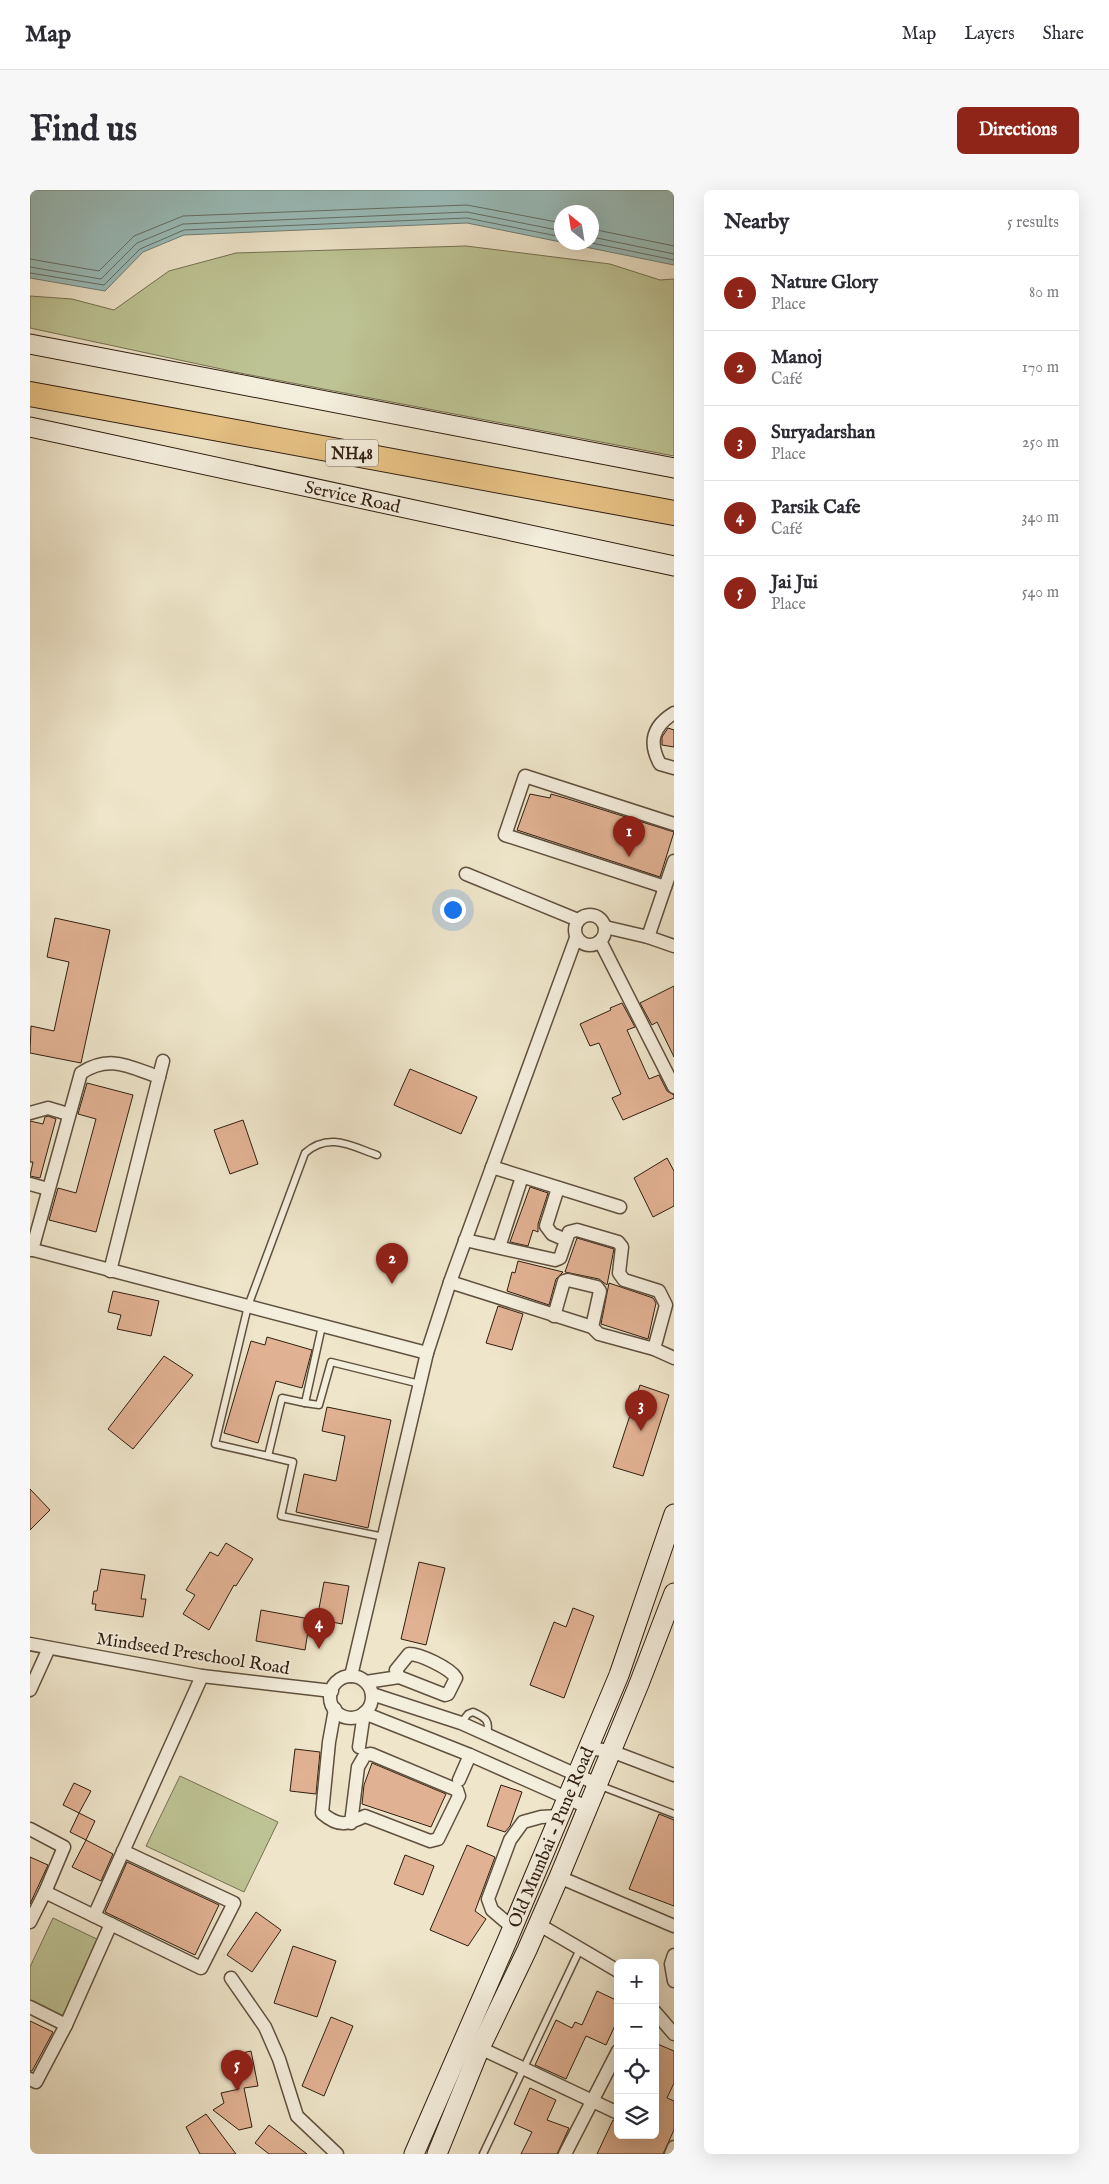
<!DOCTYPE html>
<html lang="en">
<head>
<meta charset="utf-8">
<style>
	:root { --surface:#fff; --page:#f7f7f7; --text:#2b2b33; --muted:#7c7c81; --line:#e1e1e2; --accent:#8f2418 }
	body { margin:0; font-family:"IM FELL English",serif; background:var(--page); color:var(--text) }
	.controls { position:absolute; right:15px; bottom:15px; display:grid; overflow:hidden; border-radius:8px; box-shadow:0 5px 20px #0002 }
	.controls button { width:45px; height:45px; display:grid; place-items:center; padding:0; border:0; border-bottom:1px solid var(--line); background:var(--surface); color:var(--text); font:25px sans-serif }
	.compass { position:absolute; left:524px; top:15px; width:45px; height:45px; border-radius:50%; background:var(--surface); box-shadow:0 5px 20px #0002; rotate:330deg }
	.you { position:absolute; left:422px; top:719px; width:18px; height:18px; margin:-12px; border:4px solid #fff; border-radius:50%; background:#1a73e8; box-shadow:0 0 0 8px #1a73e833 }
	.badge { display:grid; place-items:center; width:32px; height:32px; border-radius:50%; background:var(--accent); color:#fff; font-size:16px; font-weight:700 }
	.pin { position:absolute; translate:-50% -41px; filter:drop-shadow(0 1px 2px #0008) }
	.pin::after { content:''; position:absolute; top:26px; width:18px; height:15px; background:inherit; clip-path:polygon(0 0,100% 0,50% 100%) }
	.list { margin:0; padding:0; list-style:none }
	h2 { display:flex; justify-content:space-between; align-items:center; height:65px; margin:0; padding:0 20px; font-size:21px }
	h2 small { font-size:16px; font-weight:400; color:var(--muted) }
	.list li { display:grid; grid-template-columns:32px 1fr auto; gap:15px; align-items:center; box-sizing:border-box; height:75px; padding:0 20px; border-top:1px solid var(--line) }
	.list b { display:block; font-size:19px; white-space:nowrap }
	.list p { margin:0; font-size:16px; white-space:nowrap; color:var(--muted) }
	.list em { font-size:16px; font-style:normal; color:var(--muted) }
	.icon { flex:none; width:28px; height:28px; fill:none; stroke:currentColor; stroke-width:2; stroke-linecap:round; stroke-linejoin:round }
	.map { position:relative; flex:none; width:644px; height:1964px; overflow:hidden; border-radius:8px }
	header { display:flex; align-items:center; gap:30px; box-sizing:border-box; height:70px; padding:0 25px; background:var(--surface); border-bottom:1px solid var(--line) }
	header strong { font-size:24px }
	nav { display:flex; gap:28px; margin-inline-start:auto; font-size:18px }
	.intro { display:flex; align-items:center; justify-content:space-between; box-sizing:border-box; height:120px; padding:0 30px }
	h1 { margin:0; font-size:35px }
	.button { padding:12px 22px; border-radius:8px; background:var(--accent); color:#fff; font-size:18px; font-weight:700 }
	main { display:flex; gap:30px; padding:0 30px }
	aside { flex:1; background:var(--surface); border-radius:8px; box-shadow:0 5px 20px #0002 }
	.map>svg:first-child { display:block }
	.green { fill:#bdc394; stroke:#767152 }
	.water { fill:#9abebc; stroke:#707e77; fill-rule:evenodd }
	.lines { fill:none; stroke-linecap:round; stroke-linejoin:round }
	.shore { stroke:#656e66; stroke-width:1 }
	.building { fill:#e1b193; stroke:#301f10 }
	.lane-casing { stroke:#60503e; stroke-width:9 }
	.street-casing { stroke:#60503e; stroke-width:15 }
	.secondary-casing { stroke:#301f10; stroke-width:21 }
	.highway-casing { stroke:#301f10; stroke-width:26 }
	.lane { stroke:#f4eedd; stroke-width:6 }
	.street { stroke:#f4eedd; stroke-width:12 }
	.secondary { stroke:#f4eedd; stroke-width:19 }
	.highway { stroke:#e7c285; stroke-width:24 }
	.labels { text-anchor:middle; stroke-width:4; stroke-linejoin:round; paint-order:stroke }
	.shield { fill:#f4eedd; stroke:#6b5d4e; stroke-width:1 }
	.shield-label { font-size:16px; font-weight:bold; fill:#301f10 }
	.street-label { font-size:18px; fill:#301f10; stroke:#f4eedd }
</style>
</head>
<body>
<header>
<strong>Map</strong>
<nav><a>Map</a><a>Layers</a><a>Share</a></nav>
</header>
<div class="intro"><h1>Find us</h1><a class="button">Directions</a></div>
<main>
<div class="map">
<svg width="644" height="1964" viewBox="0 0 644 1964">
	<rect width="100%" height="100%" fill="#eee5ca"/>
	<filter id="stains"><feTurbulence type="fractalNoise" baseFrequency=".004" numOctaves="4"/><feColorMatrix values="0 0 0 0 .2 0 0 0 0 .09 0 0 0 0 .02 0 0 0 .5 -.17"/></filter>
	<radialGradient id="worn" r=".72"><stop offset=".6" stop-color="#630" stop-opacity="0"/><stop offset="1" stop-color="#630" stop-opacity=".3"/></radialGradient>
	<!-- green -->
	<g class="green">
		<polygon points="436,56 580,74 630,90 644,89 644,266 210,183 0,138 0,106 42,109 84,120 139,81 206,63"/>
		<polygon points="150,1586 248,1632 214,1702 116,1656"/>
		<polygon points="23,1728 73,1752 37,1829 0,1811 0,1777"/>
	</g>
	<!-- water -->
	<path class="water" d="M0,0H644V75L437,33L154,45L113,62L75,101L0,88ZM532,22H562V52H532Z"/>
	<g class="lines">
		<!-- shore -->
		<g class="shore">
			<polyline points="562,39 644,56"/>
			<polyline points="562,47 644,64"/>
			<polyline points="557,52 644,70"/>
			<polyline points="0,69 69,81 104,46 153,26 437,15 532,33"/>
			<polyline points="0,77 71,89 107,53 153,34 437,22 532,41"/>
			<polyline points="0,83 74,95 110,59 154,40 437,28 532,47"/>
		</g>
	</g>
	<!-- building -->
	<g class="building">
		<polygon points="638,538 644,540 644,557 632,555 632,547"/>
		<polygon points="500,604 520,608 521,604 535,608 644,642 630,687 487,640"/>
		<polygon points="25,728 80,740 51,873 0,863 1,836 24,841 39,772 17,767"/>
		<polygon points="644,796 644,867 627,832 622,835 610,813"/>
		<polygon points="592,813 605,837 597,840 619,889 629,885 637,901 644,905 644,908 593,930 582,908 591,904 569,853 560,856 550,834 581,820 580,818"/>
		<polygon points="380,879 447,907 431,944 364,915"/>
		<polygon points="57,893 103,905 66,1042 19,1030 28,998 46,1003 66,929 48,924"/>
		<polygon points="18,926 26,929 10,988 0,986 3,972 0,972 0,931 13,934 15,927"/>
		<polygon points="213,930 228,974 200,984 184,940"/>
		<polygon points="637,968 644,981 644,1016 623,1027 604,988"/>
		<polygon points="500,997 518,1003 508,1034 508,1042 503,1040 498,1056 480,1052"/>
		<polygon points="547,1048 584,1059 577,1095 569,1089 535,1082"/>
		<polygon points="488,1071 533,1082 526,1089 519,1115 477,1101 482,1082 485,1083"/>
		<polygon points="579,1093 623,1108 626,1113 618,1149 571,1134"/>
		<polygon points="83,1101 129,1111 121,1146 87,1139 91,1125 78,1122"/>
		<polygon points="468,1116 493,1124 482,1160 456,1153"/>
		<polygon points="237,1147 282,1160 272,1198 246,1191 228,1253 194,1243 221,1151 235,1155"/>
		<polygon points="134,1166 163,1185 103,1259 78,1239"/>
		<polygon points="610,1195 639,1205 613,1286 583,1277"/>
		<polygon points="297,1217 361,1230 338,1338 266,1322 274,1284 306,1291 315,1246 292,1241"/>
		<polygon points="0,1299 20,1320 0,1340"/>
		<polygon points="196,1353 223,1369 206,1396 204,1395 179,1440 153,1424 165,1405 156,1400 180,1362 188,1366"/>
		<polygon points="389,1372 415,1378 396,1455 371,1449"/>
		<polygon points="71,1379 115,1385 111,1409 116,1409 113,1427 65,1420 66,1414 62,1414 64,1401 67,1401"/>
		<polygon points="294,1392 319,1396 312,1434 287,1429"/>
		<polygon points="543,1418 564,1426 534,1508 500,1495 524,1432 536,1437"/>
		<polygon points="231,1420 280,1429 275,1460 226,1451"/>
		<polygon points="265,1559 290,1562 286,1604 260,1601"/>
		<polygon points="342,1573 416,1604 401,1637 332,1614 334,1595"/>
		<polygon points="44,1593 61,1601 49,1623 33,1615"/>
		<polygon points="471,1595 492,1602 480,1636 475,1642 457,1636"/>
		<polygon points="49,1623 65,1631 56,1650 40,1642"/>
		<polygon points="629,1624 644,1630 644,1716 599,1699"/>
		<polygon points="56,1650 83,1664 71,1691 42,1677"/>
		<polygon points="437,1655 465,1667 445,1721 456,1729 438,1756 400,1740"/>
		<polygon points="375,1665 404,1676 393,1705 364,1694"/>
		<polygon points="0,1667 18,1675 0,1714"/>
		<polygon points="97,1672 189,1715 165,1765 75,1722"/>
		<polygon points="226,1722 251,1740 222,1782 197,1765"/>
		<polygon points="263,1756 306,1771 287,1827 244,1813"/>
		<polygon points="567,1801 588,1811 588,1829 576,1855 556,1846 536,1889 505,1875 526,1830 542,1838 545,1832 552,1835"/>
		<polygon points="301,1827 323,1836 294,1906 272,1896"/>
		<polygon points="0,1831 23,1842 2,1881 0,1881"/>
		<polygon points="625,1853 644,1861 644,1893 637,1908 644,1911 644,1940 633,1964 567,1964 583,1930 588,1931 588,1945 625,1945"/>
		<polygon points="221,1861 228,1896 214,1898 222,1937 209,1940 183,1920 194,1913 191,1903 209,1899 203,1865"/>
		<polygon points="500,1898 526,1910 517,1930 539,1938 527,1964 491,1964 502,1942 484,1934"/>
		<polygon points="176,1924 206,1964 170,1964 156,1937"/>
		<polygon points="239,1935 277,1964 239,1964 225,1953"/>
	</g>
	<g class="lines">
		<!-- lane casing -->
		<g class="lane-casing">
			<g id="lane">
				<path d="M292,1136L275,1213L252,1208L238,1266L185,1254L218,1116L275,963C299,942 321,956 347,965"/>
				<polyline points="275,1213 289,1215 301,1172 390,1194"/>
				<polyline points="238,1266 263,1272 251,1326 354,1347"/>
				<path d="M431,1533L438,1524L443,1522C457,1528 460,1531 457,1546"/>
				<polyline points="568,1595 644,1624"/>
				<polyline points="453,1964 550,1759"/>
			</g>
		</g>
		<!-- street casing -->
		<g class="street-casing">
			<g id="street">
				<path d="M644,523C623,536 618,552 630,574L644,578"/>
				<polyline points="436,684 548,730"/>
				<polyline points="635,697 475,645 495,586 644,634"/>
				<circle cx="560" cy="740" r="15"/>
				<polyline points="575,737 618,747 644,756"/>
				<polyline points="618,747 644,671"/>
				<polyline points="570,751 644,897"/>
				<polyline points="0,923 18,918 38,924"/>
				<polyline points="462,977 590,1017"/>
				<polyline points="0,994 18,999"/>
				<polyline points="528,998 516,1036 522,1044 536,1050"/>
				<polyline points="435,1050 525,1070 530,1068 539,1042 547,1040 588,1052 592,1057 589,1083 594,1090 629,1101 636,1115 624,1159"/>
				<polyline points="469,1057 492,987"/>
				<polyline points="0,1059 397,1163"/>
				<path d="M2,1060L51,883C80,864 99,877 129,887"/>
				<polyline points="80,1081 133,871"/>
				<polyline points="420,1092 562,1137 569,1144 624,1159 644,1168"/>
				<polyline points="524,1126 534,1091 538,1090 567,1097 570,1101 562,1137"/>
				<polyline points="0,1454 172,1486 302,1501"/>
				<polyline points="321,1486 397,1163 420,1092 546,748"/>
				<circle cx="321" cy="1507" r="21"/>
				<path d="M336,1492L369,1487L415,1505L418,1504L426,1488C420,1478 390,1464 379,1464L366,1480L369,1487"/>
				<polyline points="0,1500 19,1458"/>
				<polyline points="342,1504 431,1533 567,1594"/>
				<path d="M305,1519L299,1552L292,1623C308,1637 317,1635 335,1626L400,1651L408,1649L429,1606L427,1600L341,1564L335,1565L328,1577L321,1633"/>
				<polyline points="329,1557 334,1523 440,1565 557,1617"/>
				<polyline points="557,1558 581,1561 644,1585"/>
				<polyline points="429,1590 440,1565"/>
				<polyline points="0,1639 34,1657 15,1702"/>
				<polyline points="529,1687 644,1736"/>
				<polyline points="64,1726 172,1486"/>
				<polyline points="0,1732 15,1702 171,1778 204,1713 93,1661"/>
				<polyline points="508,1734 588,1781"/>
				<polyline points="483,1738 462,1720 458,1709 480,1650 493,1632 511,1627 529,1626"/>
				<polyline points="644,1765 641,1774 644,1791"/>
				<polyline points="201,1788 235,1837 249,1869 267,1926 307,1964"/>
				<polyline points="0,1817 36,1835 6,1892 0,1889"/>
				<polyline points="625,1822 644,1844"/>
				<polyline points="36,1835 81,1734"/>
				<polyline points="450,1858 588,1923"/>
				<polyline points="535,1964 588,1861"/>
				<polyline points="641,1964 644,1957"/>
			</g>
		</g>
		<!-- secondary casing -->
		<g class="secondary-casing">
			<g id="secondary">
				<polyline points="0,154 644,278"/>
				<path id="s1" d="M0,237L644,376"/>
				<path id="s2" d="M384,1964L477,1751L589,1485L644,1324"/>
				<polyline points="407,1964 450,1858 497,1760 529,1687 609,1494 644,1403"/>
			</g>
		</g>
		<!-- highway casing -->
		<g class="highway-casing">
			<polyline id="highway" points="0,204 644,323"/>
		</g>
		<!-- lane -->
		<use href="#lane" class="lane"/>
		<!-- street -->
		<use href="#street" class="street"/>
		<!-- secondary -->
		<use href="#secondary" class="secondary"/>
		<!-- highway -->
		<use href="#highway" class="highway"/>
	</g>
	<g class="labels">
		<!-- shield labels -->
		<rect class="shield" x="296" y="249.5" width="52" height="27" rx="4"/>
		<g class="shield-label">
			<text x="322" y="269">NH48</text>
		</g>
		<!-- street labels -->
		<g class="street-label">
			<text dy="6" stroke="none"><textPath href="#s1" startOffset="330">Service Road</textPath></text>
			<text transform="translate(163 1463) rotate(9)" y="6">Mindseed Preschool Road</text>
			<text dy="6" stroke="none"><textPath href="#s2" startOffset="345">Old Mumbai - Pune Road</textPath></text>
		</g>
	</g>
	<rect width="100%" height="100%" filter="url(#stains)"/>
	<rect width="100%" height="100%" fill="url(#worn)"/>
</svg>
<div class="controls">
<button>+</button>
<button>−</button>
<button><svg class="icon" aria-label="locate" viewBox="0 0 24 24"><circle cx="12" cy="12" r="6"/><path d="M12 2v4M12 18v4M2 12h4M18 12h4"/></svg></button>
<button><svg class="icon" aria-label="layers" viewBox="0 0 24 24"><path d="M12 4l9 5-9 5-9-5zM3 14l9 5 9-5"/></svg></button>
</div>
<svg class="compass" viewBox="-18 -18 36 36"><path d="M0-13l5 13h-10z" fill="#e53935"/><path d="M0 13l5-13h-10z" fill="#7c7c81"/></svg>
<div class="you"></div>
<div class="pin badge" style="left:599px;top:667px">1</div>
<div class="pin badge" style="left:362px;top:1094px">2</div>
<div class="pin badge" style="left:611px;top:1241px">3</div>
<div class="pin badge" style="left:289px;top:1459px">4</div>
<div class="pin badge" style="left:207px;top:1901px">5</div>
</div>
<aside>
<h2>Nearby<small>5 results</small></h2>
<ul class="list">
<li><span class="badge">1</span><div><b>Nature Glory</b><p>Place</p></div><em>80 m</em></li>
<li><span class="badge">2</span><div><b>Manoj</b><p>Café</p></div><em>170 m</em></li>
<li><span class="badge">3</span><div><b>Suryadarshan</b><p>Place</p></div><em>250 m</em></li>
<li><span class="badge">4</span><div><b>Parsik Cafe</b><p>Café</p></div><em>340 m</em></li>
<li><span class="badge">5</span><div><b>Jai Jui</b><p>Place</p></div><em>540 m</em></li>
</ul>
</aside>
</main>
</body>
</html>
